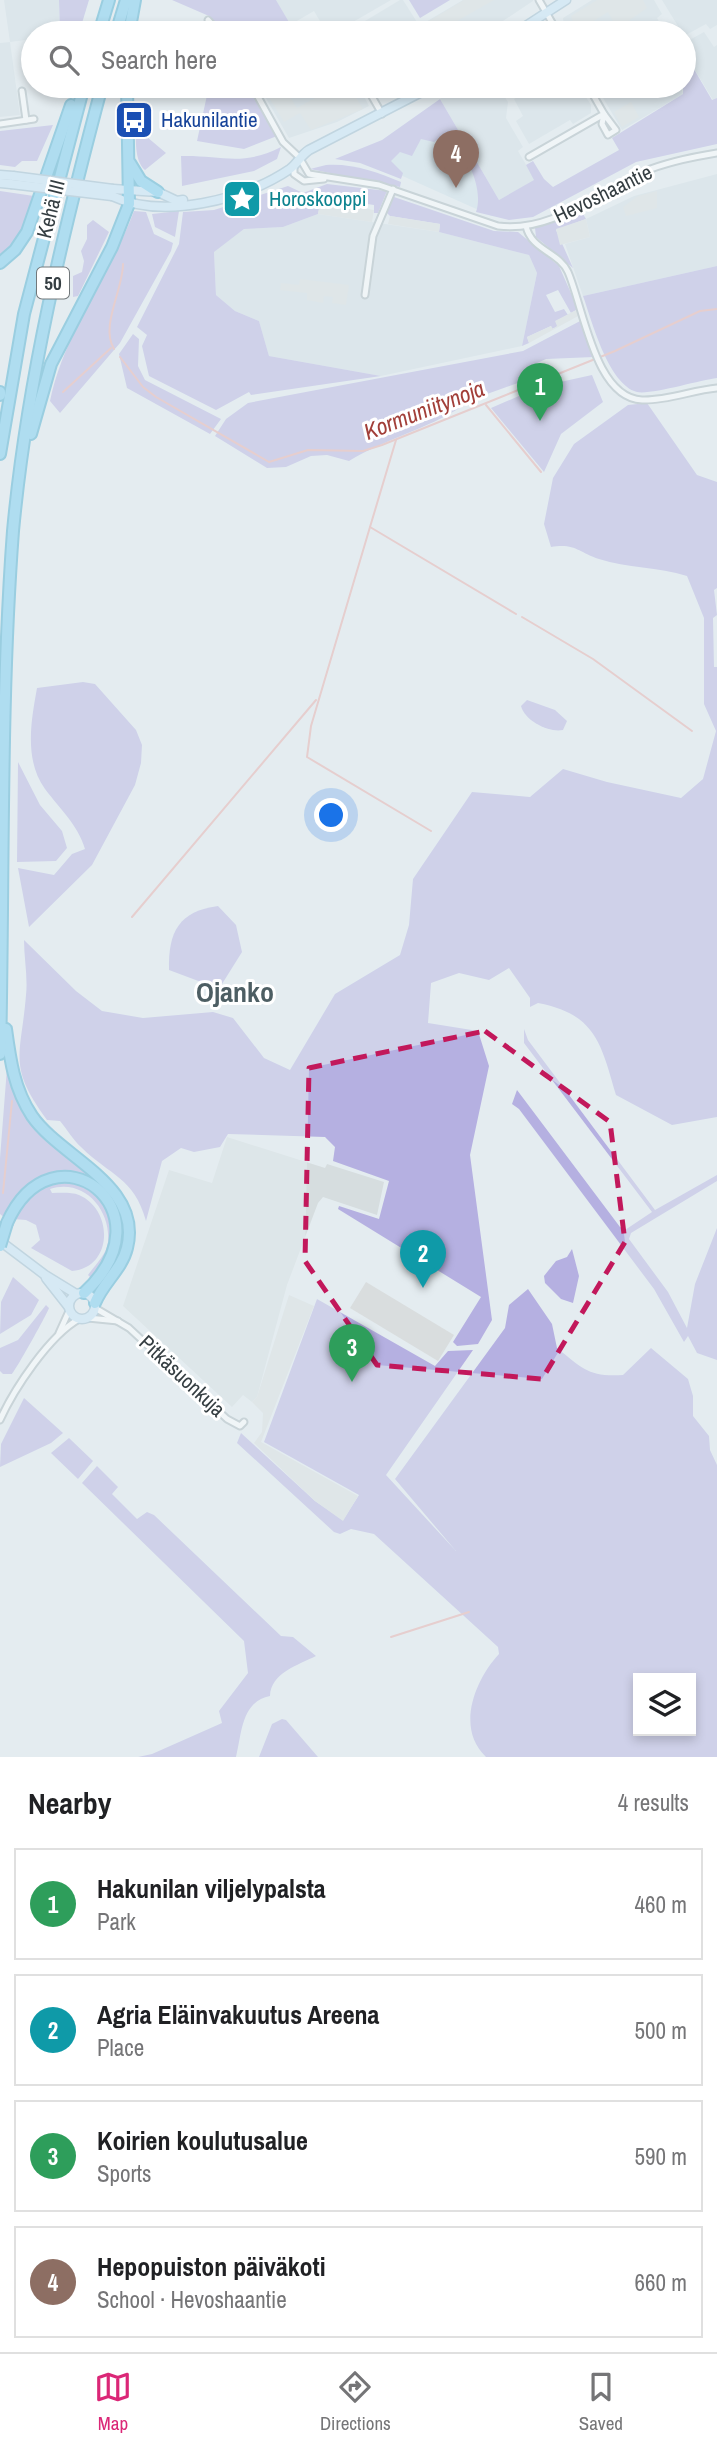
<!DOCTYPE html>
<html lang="en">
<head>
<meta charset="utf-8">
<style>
	:root { --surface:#fff; --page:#f6f6f6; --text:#202124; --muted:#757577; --line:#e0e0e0; --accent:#db2777 }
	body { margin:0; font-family:"Archivo Narrow",sans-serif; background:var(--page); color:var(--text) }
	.controls { position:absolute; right:21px; bottom:21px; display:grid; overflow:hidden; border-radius:0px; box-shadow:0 4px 10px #0003 }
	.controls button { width:63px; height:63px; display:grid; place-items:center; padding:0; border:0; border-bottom:2px solid var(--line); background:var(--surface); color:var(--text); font:35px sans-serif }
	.you { position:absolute; left:332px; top:816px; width:24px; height:24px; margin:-18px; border:5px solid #fff; border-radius:50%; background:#1a73e8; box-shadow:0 0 0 10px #1a73e833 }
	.badge { display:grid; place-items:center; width:46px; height:46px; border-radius:50%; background:var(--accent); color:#fff; font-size:23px; font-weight:700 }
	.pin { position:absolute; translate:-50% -58px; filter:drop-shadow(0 2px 4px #0008) }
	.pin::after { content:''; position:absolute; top:37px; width:24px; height:21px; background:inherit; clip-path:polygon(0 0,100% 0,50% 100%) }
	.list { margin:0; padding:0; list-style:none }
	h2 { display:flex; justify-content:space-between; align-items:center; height:91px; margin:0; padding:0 28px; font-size:30px }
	h2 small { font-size:23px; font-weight:400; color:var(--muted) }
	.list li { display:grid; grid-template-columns:46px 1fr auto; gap:21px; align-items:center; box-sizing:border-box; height:112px; margin:0 14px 14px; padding:0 14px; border:2px solid var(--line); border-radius:0px }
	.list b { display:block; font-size:26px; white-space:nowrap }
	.list p { margin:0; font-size:23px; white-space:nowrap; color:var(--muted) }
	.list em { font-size:23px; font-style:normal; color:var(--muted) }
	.icon { flex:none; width:38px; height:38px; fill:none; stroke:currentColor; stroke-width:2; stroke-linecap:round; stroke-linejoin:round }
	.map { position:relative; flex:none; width:717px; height:1757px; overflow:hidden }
	.search { position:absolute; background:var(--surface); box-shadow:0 4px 10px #0003; left:21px; right:21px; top:21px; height:77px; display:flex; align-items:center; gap:18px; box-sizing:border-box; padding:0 24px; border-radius:38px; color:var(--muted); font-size:26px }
	.sheet { height:595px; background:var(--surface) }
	nav { display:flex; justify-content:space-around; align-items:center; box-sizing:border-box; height:98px; border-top:2px solid var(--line); background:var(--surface); font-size:19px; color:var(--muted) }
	nav a { display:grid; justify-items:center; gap:4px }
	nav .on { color:var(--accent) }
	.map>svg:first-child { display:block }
	.residential { fill:#d3dee4 }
	.industrial { fill:#d6dddf }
	.education { fill:#cfdfe8 }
	.green { fill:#b5b0e1; fill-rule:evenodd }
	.parking { fill:#d9ddde }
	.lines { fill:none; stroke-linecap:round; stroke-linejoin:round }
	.stream { stroke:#e8a8a5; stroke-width:2 }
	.street-casing { stroke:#a8b5bb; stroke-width:9 }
	.secondary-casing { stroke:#97b8cc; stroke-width:11 }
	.highway-casing { stroke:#41a8cd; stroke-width:14 }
	.street { stroke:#fff; stroke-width:5 }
	.secondary { stroke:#c6e5f9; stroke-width:8 }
	.highway { stroke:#70c9f0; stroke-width:10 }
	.secondary-bridge-casing { stroke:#97b8cc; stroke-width:11; stroke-linecap:butt }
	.highway-bridge-casing { stroke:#41a8cd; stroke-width:14; stroke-linecap:butt }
	.secondary-bridge { stroke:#c6e5f9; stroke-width:8 }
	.highway-bridge { stroke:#70c9f0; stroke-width:10 }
	.marked { fill:none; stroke:#c2185b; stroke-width:5; stroke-dasharray:14 9; stroke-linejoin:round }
	.labels { text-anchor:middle; stroke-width:6; stroke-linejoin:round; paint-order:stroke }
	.shield { fill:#fff; stroke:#72787b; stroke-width:2 }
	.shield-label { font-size:19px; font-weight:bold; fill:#353e42 }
	.transit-label { font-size:21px; fill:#164399; stroke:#fff; text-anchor:start }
	.street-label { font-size:21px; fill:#353e42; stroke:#fff }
	.culture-label { font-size:21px; fill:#0d838f; stroke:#fff; text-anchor:start }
	.water-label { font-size:23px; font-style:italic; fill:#a23f39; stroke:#fff }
	.district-label { font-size:28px; font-weight:bold; fill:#4d5e63; stroke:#fff }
</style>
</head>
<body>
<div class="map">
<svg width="717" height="1757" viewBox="0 0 717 1757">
	<rect width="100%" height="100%" fill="#e4ecf0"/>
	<!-- residential -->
	<g class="residential">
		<polygon points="4,0 59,0 60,33 33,33 33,39 10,42 20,115 0,117 0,43 10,42"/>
		<polygon points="276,0 391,0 334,33 327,33 314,11 290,25"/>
		<polygon points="400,0 403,0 422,30 416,33 345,33"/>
		<polygon points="463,0 533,0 533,1 485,33 432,33 424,23"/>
		<polygon points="592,0 654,0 662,14 657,18 666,33 565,33 563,18"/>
		<polygon points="662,0 717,0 717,25 710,29 706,24 684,36"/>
		<polygon points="704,32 714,47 717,45 717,98 713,100 684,52 684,43"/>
		<polygon points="259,86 359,86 369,106 337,122 289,138"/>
		<polygon points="458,86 498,86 508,102 506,118 523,147 518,151 535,180 499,200 440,99"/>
		<polygon points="535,86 579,86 591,105 591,113 573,124 570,120 529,144 516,121 523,116 514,99"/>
		<polygon points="596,86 681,86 683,94 622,130"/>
		<polygon points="717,174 717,266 583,296 565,244 590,237 586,219 634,196"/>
		<polygon points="318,214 439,232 529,255 537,273 522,346 381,376 269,356 259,321 235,311 216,295 214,251 244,229 283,227"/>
	</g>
	<!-- industrial -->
	<polygon class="industrial" points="227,1137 325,1168 327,1164 384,1182 377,1215 323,1197 318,1203 287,1285 257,1397 252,1402 243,1395 232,1407 123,1306 169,1170 212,1183"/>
	<!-- education -->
	<polygon class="education" points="433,132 455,139 494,207 492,216 387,169 390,158"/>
	<!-- green -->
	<g class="green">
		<polygon points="59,0 89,0 79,33 60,33"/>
		<polygon points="172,0 276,0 293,29 286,33 227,33 209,16"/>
		<polygon points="409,0 450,0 420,18"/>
		<path d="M684,52L712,100L717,98V144L636,162L533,217L509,220L476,212C484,189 467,158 455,139L443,135L434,142L421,139L412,156L400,152L391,161L403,173L401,179L360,163L335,159L382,140L440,99L499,200L534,180L526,165L533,161L544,179L553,187L619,150L612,138L683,94Z"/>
		<polygon points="209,86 250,86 277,136 244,149 197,141"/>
		<path d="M139,121L147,137L166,153L145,170C134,161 136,138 136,124Z"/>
		<polygon points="53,125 37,161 22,161 15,167 0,165 0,131"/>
		<path d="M281,147L277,159L254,171L182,186L181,156C221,155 242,167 281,147Z"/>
		<path d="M326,165C352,163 377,172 401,182L400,187L310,169Z"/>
		<polygon points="327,184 387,191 378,213 374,213 374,205 334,199 333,203 321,201 318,214 283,227 244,229 214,252 216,295 235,311 259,321 269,356 381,376 251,395 249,392 216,410 149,376 142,346 147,335 137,327 179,244 183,212 214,210 288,186 303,193"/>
		<polygon points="0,191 34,196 19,238 0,259"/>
		<polygon points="394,197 494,231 518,232 559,266 578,309 571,313 558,290 546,295 555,312 564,309 568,315 556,321 558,326 552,329 551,326 527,337 529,343 522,346 537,273 529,255 439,232 440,224 390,216 386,212"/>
		<polygon points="580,209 586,219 556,230 573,268 536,237 535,228"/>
		<path d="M134,211L146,212L154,234L173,243L171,251L120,343L60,413L50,401C64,333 110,275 134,211Z"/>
		<polygon points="179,211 175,237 155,227 152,214"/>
		<polygon points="93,220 109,232 78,296 73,297 73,276 82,272 84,261 81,251 87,239 87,225"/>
		<path d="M717,266V378C700,380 651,395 637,392C608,384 592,321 583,296Z"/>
		<path d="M582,320L594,357L546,359L528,367L532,378L462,403L461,407C427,429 385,439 349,461L327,455L311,456L286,467L267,468L215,436L226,419L248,403L523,351Z"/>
		<polygon points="133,334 139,339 138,366 145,380 221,419 210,434 127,388 119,354"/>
		<polygon points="592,375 603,402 561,434 544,472 491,408 542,386"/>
		<path d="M647,403L697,475L717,482V588L714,590L717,615L713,618L714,667H717V1117L672,1125L616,1095C601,1044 596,1014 538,1003L530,1007V998L509,968L489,980L459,973L431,983L428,1023L478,1031L489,1066L470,1155L492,1320L478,1344L457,1346L453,1342L481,1297L338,1209L339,1206L379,1219L389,1181L333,1161L335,1147L325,1137L228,1134L220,1147L194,1152L181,1148L162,1161L146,1221C134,1177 110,1176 81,1147C73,1140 67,1129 60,1121L47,1120C7,1065 21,1057 26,995C28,978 24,958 24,940L76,991L102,1011L143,1018L213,1012L233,1018L264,1058L290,1070L335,994L400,955L409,925L413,879L472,792L530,797L563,769L607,782L681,798L703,779L716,731L704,704V618L687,576C658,567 627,568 599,559C578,552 575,543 551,547L544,524L553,478L574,444L628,405Z"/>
		<path d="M83,682L95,684L136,730L142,745L141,763L135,785L92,865L29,927L18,868L54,875L72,854L85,849C78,825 60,809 45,789C24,760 31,721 37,688Z"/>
		<path d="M527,700L555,710L567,721L563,730C549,733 525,721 521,706Z"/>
		<polygon points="18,762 40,805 62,831 67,848 56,861 17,862"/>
		<path d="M218,906L236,925L242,952L222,984L201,982L169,970C168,932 179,911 218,906Z"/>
		<polygon points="524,1029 528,1040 655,1210 717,1175 717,1181 631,1233 629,1239 668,1292 687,1328 695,1284 717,1228 717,1360 697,1353 688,1336 684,1342 654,1289 519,1109 512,1104 517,1090 620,1227 625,1230 652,1212 524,1043"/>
		<polygon points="7,1068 29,1119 41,1135 107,1188 123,1213 124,1250 106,1280 102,1277 116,1257 122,1238 119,1215 104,1191 52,1175 28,1185 5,1218 0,1214 0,1158"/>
		<path d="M66,1181C101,1189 123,1220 109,1256C105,1264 97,1272 92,1279L88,1275C95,1265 107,1254 108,1242C111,1210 84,1178 50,1189L52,1193C61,1193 71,1192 79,1195C114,1210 113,1268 72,1271L31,1248L40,1240L36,1225L26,1220L13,1219C25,1194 40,1185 66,1181Z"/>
		<polygon points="572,1249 579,1276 573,1303 561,1299 545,1283 544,1276 556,1261 567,1257"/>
		<polygon points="13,1277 39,1300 31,1315 0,1334 1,1302"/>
		<path d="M528,1289L552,1324L557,1348C583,1369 589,1377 623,1375L651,1348L688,1379L693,1396V1416L709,1436L710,1450L717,1465V1757H486C456,1729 474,1681 499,1654L498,1647L374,1534L351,1529L340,1534L334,1532L237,1443L241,1433L315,1501L343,1520L359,1495L264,1442L317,1299L435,1366L448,1351L473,1350L386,1475L456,1551L395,1479L505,1328L509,1305ZM638,1678H691V1731H638Z"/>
		<path d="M46,1305L49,1308C46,1316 16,1370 12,1374H3L0,1371V1348L18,1340Z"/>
		<polygon points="24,1398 63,1433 51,1443 0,1467 1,1444"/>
		<polygon points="69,1438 93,1461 78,1479 51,1453"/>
		<path d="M97,1466L118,1487L112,1494L137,1519L147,1512L154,1515L281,1636L293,1637L316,1656C298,1665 271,1673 270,1696C241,1702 242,1733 236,1757H138L152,1754L222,1723L219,1711L248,1673L244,1641L82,1483Z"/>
		<polygon points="282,1719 286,1720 318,1757 259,1757 272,1724"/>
	</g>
	<!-- parking -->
	<g class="parking">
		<polygon points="464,0 494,0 436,33 429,21"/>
		<polygon points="597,0 643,0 647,8 617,29 608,12 576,32 571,16"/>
		<polygon points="262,86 283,86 297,108 337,86 349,86 363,109 311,130 300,113 284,122"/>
		<polygon points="631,102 639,117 622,127 614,112"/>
		<polygon points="657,191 657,208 626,216 623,207 638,196"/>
		<polygon points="320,201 374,210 372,222 318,214"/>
		<polygon points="390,216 440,224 439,232 388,224"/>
		<polygon points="586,219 590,237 560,245 556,229"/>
		<polygon points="300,279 349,285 346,305 332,303 333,297 324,296 323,303 307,300 307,293 280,290 281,283 299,285"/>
		<polygon points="578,309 580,315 529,343 527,337 551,326 553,329 557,326 555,321"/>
		<polygon points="366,1282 454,1335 438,1361 350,1308"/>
		<polygon points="289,1295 314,1306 261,1442 358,1496 343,1521 315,1501 254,1443 262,1432 263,1413 252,1402 257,1397"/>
	</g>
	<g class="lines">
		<!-- stream -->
		<g class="stream">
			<path d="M114,349C100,326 123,290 123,264"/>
			<polyline points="120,357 143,387 156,397 269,462 308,450 363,451 382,445 615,351 700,311 717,309"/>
			<polyline points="63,392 111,348"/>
			<polyline points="486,405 541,472"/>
			<polyline points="396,440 370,527 516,614"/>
			<polyline points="370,527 311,726 307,757 431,831"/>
			<polyline points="522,617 593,659 692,731"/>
			<polyline points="132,917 316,700"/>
			<polyline points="3,1193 12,1101"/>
			<polyline points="391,1637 469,1612"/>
		</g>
		<!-- street casing -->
		<g class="street-casing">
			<g id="street">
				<polyline points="539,0 558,33"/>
				<polyline points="208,20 220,33"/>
				<path d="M252,86L283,142L299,157L309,174L379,185L498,226C552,233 596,193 643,172C667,162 692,157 717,153"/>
				<polyline points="366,86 382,114"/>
				<polyline points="22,91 26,120"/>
				<polygon points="604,114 616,130 608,135 602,124"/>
				<polyline points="0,124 34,119"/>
				<polyline points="529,157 604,114 588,86"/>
				<polyline points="294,167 294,174 304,181 324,179"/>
				<path d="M526,226C531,250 559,252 568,272C584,309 595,398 642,400C667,401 693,390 717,388"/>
				<polyline points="365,295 373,236 393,189"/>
				<polyline points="95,1308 129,1328 227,1419 240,1426 244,1422"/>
				<polyline points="88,1318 118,1321"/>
				<polyline points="59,1333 69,1311"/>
				<path d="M0,1420C14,1389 49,1336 79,1319"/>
			</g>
		</g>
		<!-- secondary casing -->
		<g class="secondary-casing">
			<g id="secondary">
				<polyline points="515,33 566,0"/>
				<polyline points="0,175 13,176"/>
				<polyline points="0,183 11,184"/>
				<polyline points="113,189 158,192 177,201 183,200"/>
				<path d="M112,196C163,220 244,200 290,169C297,164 301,155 309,150L433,86"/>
				<polyline points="0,1241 45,1275 76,1294"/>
				<polyline points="46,1278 68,1306"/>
				<circle cx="82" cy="1306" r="13"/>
			</g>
		</g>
		<!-- highway casing -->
		<g class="highway-casing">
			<g id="highway">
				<polyline points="99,33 109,0"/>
				<polyline points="116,33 126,0"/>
				<polyline points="129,33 135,0"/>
				<polyline points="130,163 141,181 158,192"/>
				<polyline points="0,263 15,250 27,232 71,105"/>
				<polyline points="0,392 0,395"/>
				<polyline points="31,434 51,364 112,247 129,204 127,86"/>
				<polyline points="0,454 24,314 84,86"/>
				<path d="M6,1029C10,1059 14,1089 32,1116C61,1158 143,1185 127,1248C122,1269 103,1283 95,1303"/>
				<path d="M0,1054C4,880 0,705 13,531C27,380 63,232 102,86"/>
				<path d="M7,1223C53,1120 174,1210 84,1293"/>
			</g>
		</g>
		<!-- street -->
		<use href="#street" class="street"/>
		<!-- secondary -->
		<use href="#secondary" class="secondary"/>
		<!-- highway -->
		<use href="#highway" class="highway"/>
		<!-- secondary-bridge casing -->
		<g class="secondary-bridge-casing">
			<g id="secondary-bridge">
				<polyline points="13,176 113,189"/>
				<polyline points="11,184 112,196"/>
			</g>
		</g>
		<!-- highway-bridge casing -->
		<g class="highway-bridge-casing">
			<polyline id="highway-bridge" points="0,1246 7,1223"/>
		</g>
		<!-- secondary-bridge -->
		<use href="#secondary-bridge" class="secondary-bridge"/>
		<!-- highway-bridge -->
		<use href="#highway-bridge" class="highway-bridge"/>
	</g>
	<!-- marked area -->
	<path d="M0 0H717V1757H0ZM485,1031L610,1122L625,1242L542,1379L377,1365L305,1261L309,1068Z" fill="#e4ecf0" fill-opacity=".55" fill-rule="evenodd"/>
	<path class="marked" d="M485,1031L610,1122L625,1242L542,1379L377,1365L305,1261L309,1068Z"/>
	<!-- icons -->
	<defs>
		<g id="bus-square" transform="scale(2.0125)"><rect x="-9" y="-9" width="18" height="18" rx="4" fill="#1a4fb4" stroke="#fff"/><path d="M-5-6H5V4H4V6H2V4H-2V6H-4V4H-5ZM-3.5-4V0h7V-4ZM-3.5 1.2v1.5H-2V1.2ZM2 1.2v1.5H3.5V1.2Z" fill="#fff"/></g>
		<g id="sight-square" transform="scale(2.0125)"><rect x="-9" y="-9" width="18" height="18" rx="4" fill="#0f9aa8" stroke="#fff"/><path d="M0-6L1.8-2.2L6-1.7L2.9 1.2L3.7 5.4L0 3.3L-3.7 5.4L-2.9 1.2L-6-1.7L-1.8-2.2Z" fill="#fff"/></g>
	</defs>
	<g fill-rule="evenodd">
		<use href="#bus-square" x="134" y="120"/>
		<use href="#sight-square" x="242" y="199"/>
	</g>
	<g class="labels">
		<!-- shield labels -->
		<rect class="shield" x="37" y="267.5" width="32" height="31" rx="5"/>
		<g class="shield-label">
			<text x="53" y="290">50</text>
		</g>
		<!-- transit labels -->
		<g class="transit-label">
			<text x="161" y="127">Hakunilantie</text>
		</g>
		<!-- street labels -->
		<g class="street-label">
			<text transform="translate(603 194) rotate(-26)" y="7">Hevoshaantie</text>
			<text transform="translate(51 209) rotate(-76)" y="7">Kehä III</text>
			<text transform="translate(182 1376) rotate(43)" y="7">Pitkäsuonkuja</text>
		</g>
		<!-- culture labels -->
		<g class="culture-label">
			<text x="269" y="206">Horoskooppi</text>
		</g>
		<!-- water labels -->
		<g class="water-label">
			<text transform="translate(424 410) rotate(-21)" y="8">Kormuniitynoja</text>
		</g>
		<!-- district labels -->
		<g class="district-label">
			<text x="235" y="1002">Ojanko</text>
		</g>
	</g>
</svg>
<div class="controls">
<button><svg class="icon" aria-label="layers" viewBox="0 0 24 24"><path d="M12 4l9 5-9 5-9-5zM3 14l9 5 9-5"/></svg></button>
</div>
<div class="you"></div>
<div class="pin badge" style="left:540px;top:421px;background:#2e9e5b">1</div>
<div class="pin badge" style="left:423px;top:1288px;background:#0f9aa8">2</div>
<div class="pin badge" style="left:352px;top:1382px;background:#2e9e5b">3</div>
<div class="pin badge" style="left:456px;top:188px;background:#8d6e63">4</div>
<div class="search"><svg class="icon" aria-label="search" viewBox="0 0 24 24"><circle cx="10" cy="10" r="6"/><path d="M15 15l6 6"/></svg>Search here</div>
</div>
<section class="sheet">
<h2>Nearby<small>4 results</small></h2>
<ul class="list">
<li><span class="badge" style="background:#2e9e5b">1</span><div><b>Hakunilan viljelypalsta</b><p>Park</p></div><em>460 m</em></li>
<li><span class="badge" style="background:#0f9aa8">2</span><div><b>Agria Eläinvakuutus Areena</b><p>Place</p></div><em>500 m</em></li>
<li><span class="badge" style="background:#2e9e5b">3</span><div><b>Koirien koulutusalue</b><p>Sports</p></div><em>590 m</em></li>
<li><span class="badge" style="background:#8d6e63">4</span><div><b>Hepopuiston päiväkoti</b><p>School · Hevoshaantie</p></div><em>660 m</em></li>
</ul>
</section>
<nav>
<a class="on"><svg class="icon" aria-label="map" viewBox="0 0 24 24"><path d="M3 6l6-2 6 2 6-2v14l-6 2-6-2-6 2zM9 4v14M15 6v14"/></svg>Map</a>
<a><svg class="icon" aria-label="directions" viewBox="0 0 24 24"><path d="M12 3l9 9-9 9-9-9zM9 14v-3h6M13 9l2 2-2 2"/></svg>Directions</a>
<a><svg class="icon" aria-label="saved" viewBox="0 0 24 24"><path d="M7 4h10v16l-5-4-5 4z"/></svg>Saved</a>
</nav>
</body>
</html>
